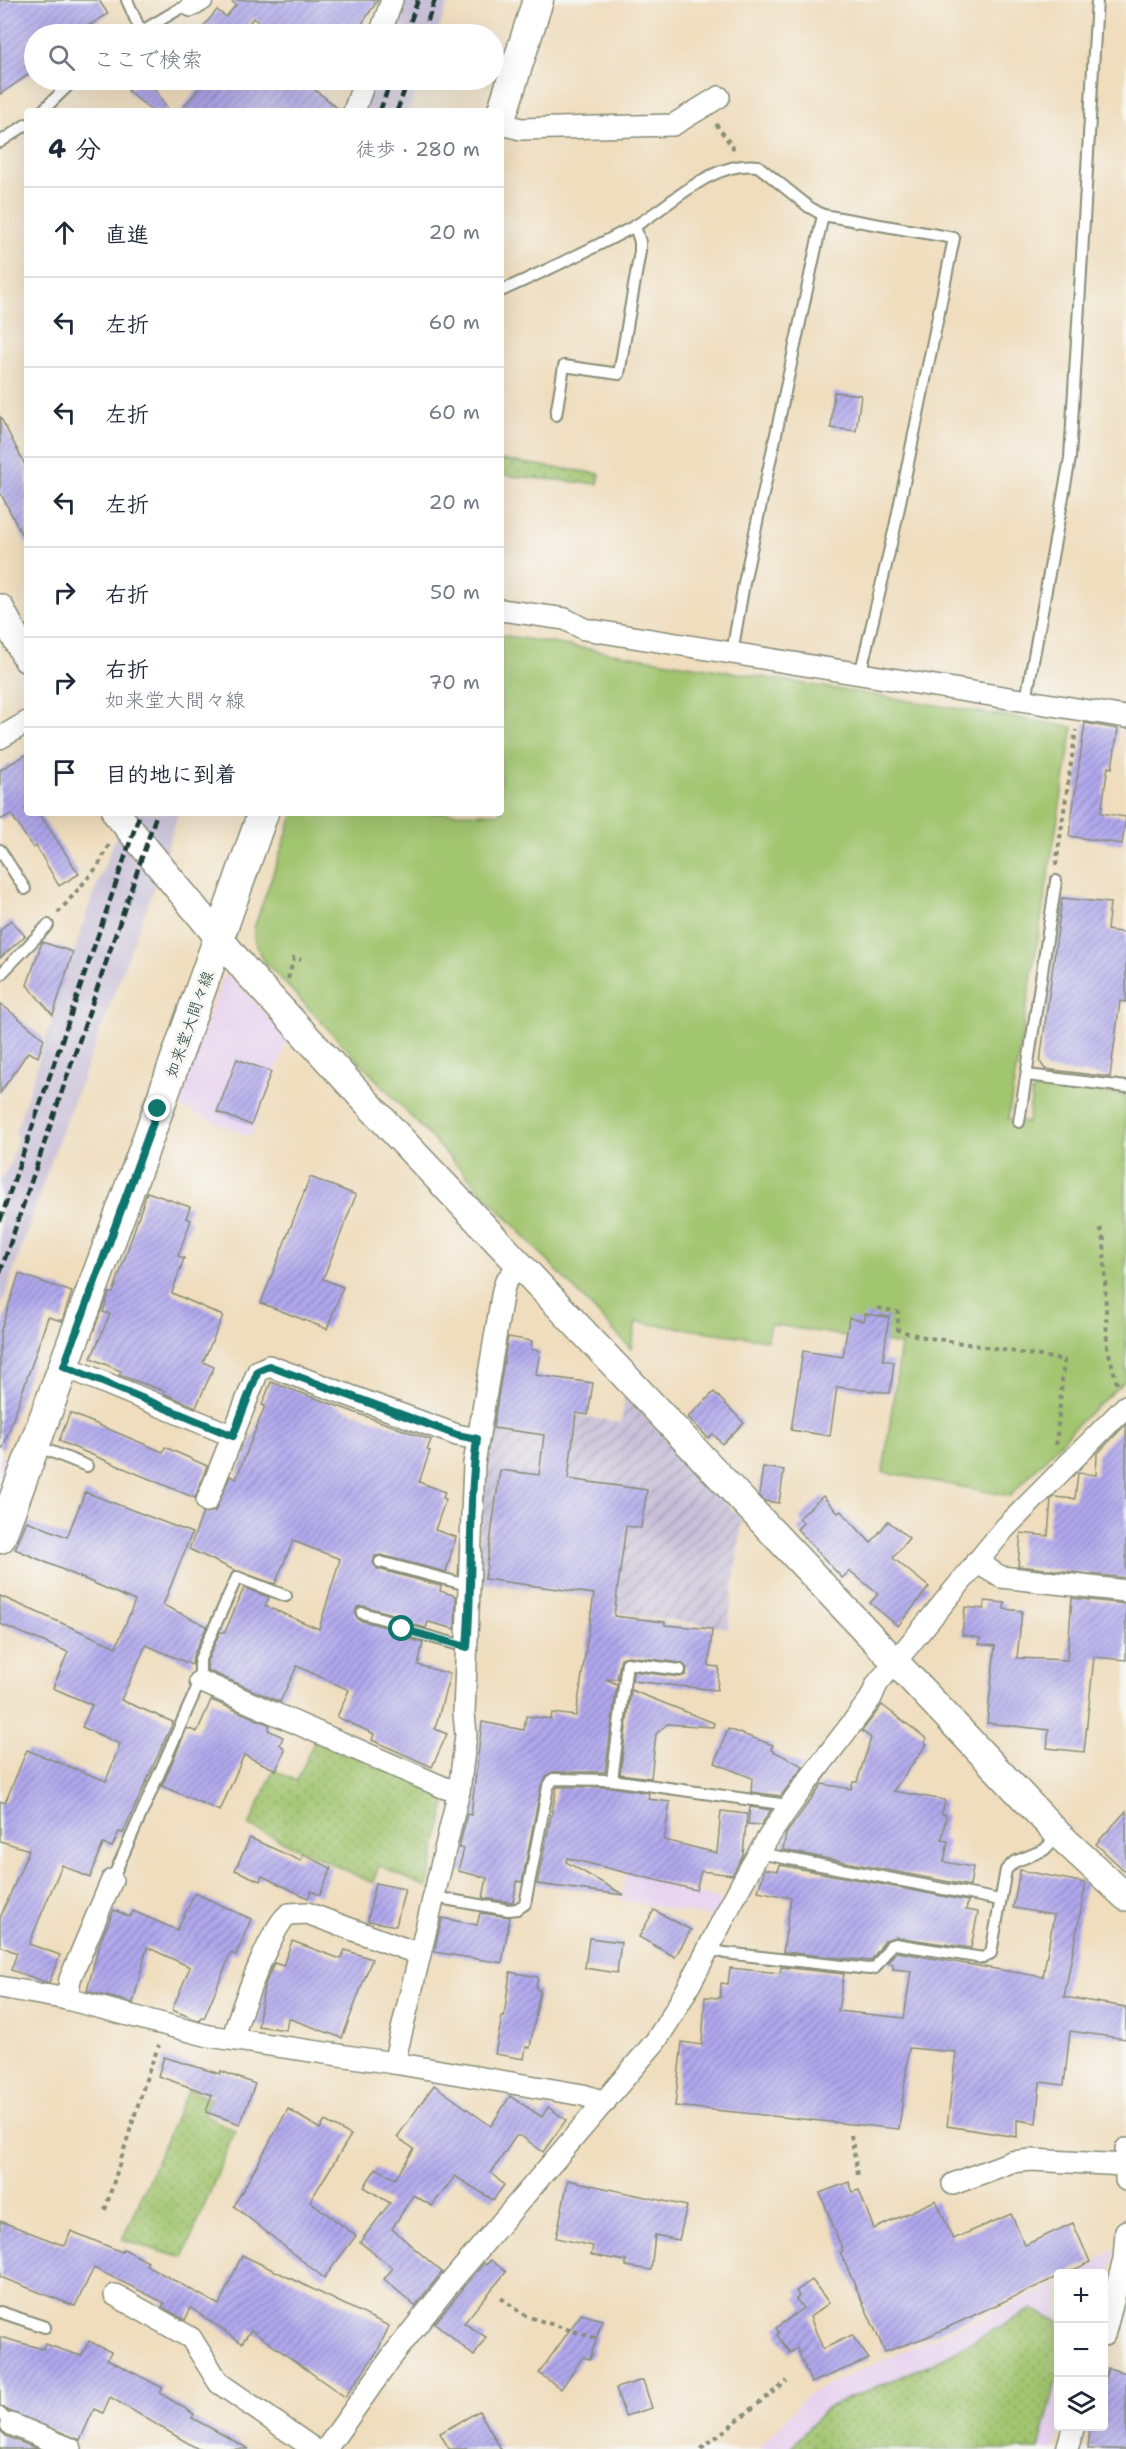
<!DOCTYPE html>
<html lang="ja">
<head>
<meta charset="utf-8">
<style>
	:root { --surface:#fff; --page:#f2f2f3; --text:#1f2937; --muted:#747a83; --line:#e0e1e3 }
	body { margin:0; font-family:"Shantell Sans","Klee One",sans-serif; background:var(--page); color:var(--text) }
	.controls { position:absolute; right:18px; bottom:18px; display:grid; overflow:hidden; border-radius:6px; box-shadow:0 6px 24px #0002 }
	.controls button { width:54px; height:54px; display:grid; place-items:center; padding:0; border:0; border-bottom:2px solid var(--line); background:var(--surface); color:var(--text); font:30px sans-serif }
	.stop { position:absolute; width:18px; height:18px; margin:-14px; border:4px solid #0f766e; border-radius:50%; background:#fff }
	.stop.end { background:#0f766e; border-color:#fff; box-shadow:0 2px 6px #0008 }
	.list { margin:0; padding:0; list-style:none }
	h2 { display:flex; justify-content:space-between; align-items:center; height:78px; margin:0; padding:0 24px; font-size:26px }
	h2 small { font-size:20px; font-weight:400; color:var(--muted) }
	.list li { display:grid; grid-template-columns:39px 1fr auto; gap:18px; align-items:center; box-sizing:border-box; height:90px; padding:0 24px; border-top:2px solid var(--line) }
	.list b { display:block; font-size:22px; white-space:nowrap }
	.list p { margin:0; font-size:20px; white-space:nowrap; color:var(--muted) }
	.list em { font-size:20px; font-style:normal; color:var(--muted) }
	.icon { flex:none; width:33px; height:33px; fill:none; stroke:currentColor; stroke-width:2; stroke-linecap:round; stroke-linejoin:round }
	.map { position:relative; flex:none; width:1126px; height:2449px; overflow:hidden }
	.search { position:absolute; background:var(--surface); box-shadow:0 6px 24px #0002; left:24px; top:24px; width:480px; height:66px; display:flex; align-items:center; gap:15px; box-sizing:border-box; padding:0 21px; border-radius:33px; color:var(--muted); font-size:22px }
	.panel { position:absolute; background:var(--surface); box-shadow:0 6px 24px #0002; left:24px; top:108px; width:480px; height:708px; border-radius:6px }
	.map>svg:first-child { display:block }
	.built { fill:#e7d2ef }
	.industrial { fill:url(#industrial-furrows) }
	.railway { fill:#c8bfd8 }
	.grass { fill:url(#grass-dots); stroke:#608152; stroke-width:1.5 }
	.garden { fill:#a2c56f; stroke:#608152; stroke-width:1.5 }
	.building { fill:url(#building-hatch) }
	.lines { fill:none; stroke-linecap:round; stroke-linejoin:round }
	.service-casing { stroke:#878d78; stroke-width:14 }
	.minor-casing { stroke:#878d78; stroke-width:24 }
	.tertiary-casing { stroke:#878d78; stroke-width:30 }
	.secondary-casing { stroke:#878d78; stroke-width:33 }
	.path { stroke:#878d78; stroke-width:4; stroke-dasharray:4.5 4.5; stroke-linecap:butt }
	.service { stroke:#fff; stroke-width:10 }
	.minor { stroke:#fff; stroke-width:21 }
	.tertiary { stroke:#fff; stroke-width:27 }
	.secondary { stroke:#fff; stroke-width:30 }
	.rail { stroke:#1f3d34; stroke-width:4.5; stroke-dasharray:9 4.5; stroke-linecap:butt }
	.route { stroke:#0f766e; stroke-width:8 }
	.labels { text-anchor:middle; stroke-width:6; stroke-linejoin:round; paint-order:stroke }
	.street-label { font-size:16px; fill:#1f3d34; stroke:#f6f6f2 }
</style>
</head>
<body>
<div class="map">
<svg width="1126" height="2449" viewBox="0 0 1126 2449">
	<defs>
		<pattern id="industrial-furrows" width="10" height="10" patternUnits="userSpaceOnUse" patternTransform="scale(1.5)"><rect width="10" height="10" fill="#c8bfd8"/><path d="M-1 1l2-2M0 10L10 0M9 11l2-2" fill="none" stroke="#a29cb0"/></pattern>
		<pattern id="grass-dots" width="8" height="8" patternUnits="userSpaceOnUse" patternTransform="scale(1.5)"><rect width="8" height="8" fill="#a2c56f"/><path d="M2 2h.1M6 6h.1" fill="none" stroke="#83a15c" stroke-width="1.8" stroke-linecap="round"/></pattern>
		<pattern id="building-hatch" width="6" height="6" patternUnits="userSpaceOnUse" patternTransform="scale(1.5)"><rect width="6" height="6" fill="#b0a7ed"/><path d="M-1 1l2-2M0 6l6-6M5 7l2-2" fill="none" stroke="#8f89c1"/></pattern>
	</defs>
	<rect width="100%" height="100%" fill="#f6f6f2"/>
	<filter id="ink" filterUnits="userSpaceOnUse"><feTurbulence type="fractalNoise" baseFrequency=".0167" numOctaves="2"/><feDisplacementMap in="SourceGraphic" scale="12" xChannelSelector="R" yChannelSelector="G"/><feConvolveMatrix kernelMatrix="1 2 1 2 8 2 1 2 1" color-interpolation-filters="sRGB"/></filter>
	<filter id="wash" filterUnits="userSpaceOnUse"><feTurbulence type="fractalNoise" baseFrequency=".008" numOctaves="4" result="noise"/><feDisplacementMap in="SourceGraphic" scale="24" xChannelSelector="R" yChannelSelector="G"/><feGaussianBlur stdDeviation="1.35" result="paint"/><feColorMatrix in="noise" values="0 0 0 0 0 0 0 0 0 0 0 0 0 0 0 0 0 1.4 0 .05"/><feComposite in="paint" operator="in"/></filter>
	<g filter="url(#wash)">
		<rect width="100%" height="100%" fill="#efddbd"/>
		<!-- built -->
		<g class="built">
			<polygon points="231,976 288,1039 250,1137 176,1105 223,977"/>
			<polygon points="0,1455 14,1459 0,1494"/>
			<polygon points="628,1863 674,1868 671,1886 723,1900 715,1918 621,1900"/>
			<polygon points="1115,2248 1112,2264 1104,2295 1104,2274 1080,2274"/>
			<polygon points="1058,2284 1058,2426 1061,2427 1055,2449 759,2449 809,2393"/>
		</g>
		<!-- industrial -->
		<polygon class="industrial" points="625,1396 742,1520 728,1628 615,1612 617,1601 480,1583 479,1512 492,1401 621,1423"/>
		<!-- railway -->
		<g class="railway">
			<polygon points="402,0 449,0 437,34 390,34"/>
			<polygon points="375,80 420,80 409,111 364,111"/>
			<polygon points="132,813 178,813 165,856"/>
			<polygon points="117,833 156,882 54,1153 0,1310 0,1181 11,1162 17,1140 15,1134 89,906"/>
		</g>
		<!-- grass -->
		<g class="grass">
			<polygon points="501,460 600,474 598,484 501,475"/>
			<polygon points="315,1739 436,1790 446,1802 427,1888 379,1865 373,1883 249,1826 274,1770 297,1781"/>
			<polygon points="188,2089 210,2098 204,2114 235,2131 183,2258 122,2240"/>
			<polygon points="1032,2309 1058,2321 1058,2375 1039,2449 790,2449 828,2407 933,2363"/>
		</g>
		<!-- garden -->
		<polygon class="garden" points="501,635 1073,727 1008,1119 1028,1123 1032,1092 1045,1085 1126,1095 1126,1380 1083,1419 1010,1496 883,1472 901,1345 770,1324 767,1340 636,1322 631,1349 262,959 254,939 254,928 294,813 501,813"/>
		<g id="blocks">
			<!-- building -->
			<g class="building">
				<polygon points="0,0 99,0 108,14 75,34 34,34 34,71 0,94"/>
				<polygon points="230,0 378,0 355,34 273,34 253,18 243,31 247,34 197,34 217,10 226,17 236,5"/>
				<polygon points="137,80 149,80 169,111 152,111 128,91"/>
				<polygon points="206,80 303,80 341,111 180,111"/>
				<polygon points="834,392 861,395 856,431 831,428"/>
				<polygon points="0,416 27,469 27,545 0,492"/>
				<polygon points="1085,723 1118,729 1112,768 1108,767 1101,813 1126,817 1122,844 1069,836"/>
				<polygon points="27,754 27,813 39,813 79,874 59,886 36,846 33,848 11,814 0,820 0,770"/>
				<polygon points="1062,898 1110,903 1107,930 1126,933 1126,1002 1120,1001 1110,1077 1045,1069 1040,1062"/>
				<polygon points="11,920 25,936 0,958 0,930"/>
				<polygon points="42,942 73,952 53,1015 27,985"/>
				<polygon points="0,1003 44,1039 38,1057 28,1052 0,1093"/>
				<polygon points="237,1059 271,1072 251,1125 217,1112"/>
				<polygon points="310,1177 356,1195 323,1279 343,1287 327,1329 261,1303"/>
				<polygon points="147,1192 190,1207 186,1218 191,1220 178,1256 184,1258 172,1293 223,1316 203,1362 214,1367 196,1407 163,1393 164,1391 119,1375 121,1371 91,1358 110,1314 103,1312 109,1293 113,1293"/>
				<polygon points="19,1274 72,1292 62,1321 48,1317 3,1448 0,1447 0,1333"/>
				<polygon points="865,1314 889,1317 883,1360 894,1362 890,1393 837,1387 830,1436 791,1430 803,1351 843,1357 849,1318 864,1321"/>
				<polygon points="508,1337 532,1341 531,1349 540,1351 536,1375 593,1383 588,1415 576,1413 568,1479 647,1490 641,1528 626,1526 614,1616 665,1622 665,1625 712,1629 709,1666 719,1667 717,1690 632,1681 633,1671 680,1677 686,1675 687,1668 681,1663 628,1656 621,1658 617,1679 606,1679 617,1684 605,1772 553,1772 547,1775 541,1786 522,1882 517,1881 513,1902 509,1902 483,1898 487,1878 458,1871 464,1849 459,1848 467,1814 471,1815 482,1722 524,1730 526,1716 551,1719 552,1713 576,1716 594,1594 485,1579 500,1470 539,1475 544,1435 493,1428"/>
				<polygon points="271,1382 431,1440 427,1450 430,1451 419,1482 445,1492 443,1498 446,1499 435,1530 456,1537 446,1572 381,1555 375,1556 373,1563 378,1569 441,1586 440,1591 456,1596 455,1629 428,1622 426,1628 407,1623 400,1616 363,1606 357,1607 355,1614 359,1620 393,1629 400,1636 423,1643 418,1665 450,1674 435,1729 447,1734 432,1767 372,1740 374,1734 337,1717 349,1690 297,1666 280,1702 207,1670 207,1661 220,1632 225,1632 244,1588 269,1597 265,1606 270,1608 319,1629 340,1559 293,1541 275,1584 234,1570 189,1549 203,1513 215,1511 230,1476 236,1479 265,1406 262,1405"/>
				<polygon points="714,1392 744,1423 722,1444 713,1434 708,1438 688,1417"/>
				<polygon points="70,1413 163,1452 165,1447 207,1466 195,1498 59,1441"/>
				<polygon points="1126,1424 1126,1578 1018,1566 1021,1533 1048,1536 1051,1499 1054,1497 1075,1499 1078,1473 1096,1475 1097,1454"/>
				<polygon points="763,1467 784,1470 779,1503 764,1501 759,1495"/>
				<polygon points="85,1492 192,1533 163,1605 207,1626 193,1656 192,1665 146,1645 121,1700 173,1722 123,1833 119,1832 112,1847 103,1844 90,1878 62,1865 29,1944 60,1955 49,1983 11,1970 17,1953 0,1946 0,1918 29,1850 0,1841 0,1801 5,1803 27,1750 106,1781 120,1744 82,1727 92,1705 53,1688 68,1652 0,1624 0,1596 116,1647 135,1601 15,1549 27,1521 67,1537"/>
				<polygon points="823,1496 838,1513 841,1511 871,1543 888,1521 909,1538 893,1558 929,1587 898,1626 870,1603 878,1594 850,1571 842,1578 797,1529 803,1523 799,1518"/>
				<polygon points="1072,1598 1126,1604 1126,1660 1094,1657 1084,1752 1047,1748 1049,1730 987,1723 995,1646 979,1644 980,1638 962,1635 965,1607 984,1609 985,1601 1005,1603 1004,1609 1022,1611 1017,1658 1067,1660"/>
				<polygon points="631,1690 714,1723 713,1727 667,1724 656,1734 651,1778 620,1774"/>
				<polygon points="211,1700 270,1725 268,1730 283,1737 280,1744 285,1750 276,1770 244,1755 220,1811 162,1786 187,1728 197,1732"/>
				<polygon points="882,1705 927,1739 924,1742 927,1744 893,1791 945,1800 942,1814 946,1815 942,1840 948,1841 944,1862 973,1867 970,1886 783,1850 786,1834 822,1784 851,1789 853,1782 857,1782 871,1738 862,1731"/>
				<polygon points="728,1729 773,1745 771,1750 803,1766 781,1796 751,1792 752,1778 715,1763"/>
				<polygon points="557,1787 611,1787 649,1793 648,1799 670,1802 664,1840 717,1853 721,1811 747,1814 743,1855 732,1875 701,1871 696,1890 567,1858 566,1862 624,1895 537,1884"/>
				<polygon points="750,1807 771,1810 761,1825 748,1824"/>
				<polygon points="1126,1811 1126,1872 1096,1844"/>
				<polygon points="250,1838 301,1861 303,1854 331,1868 320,1895 311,1891 308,1898 262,1876 260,1881 235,1870"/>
				<polygon points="780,1865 968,1901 966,1910 978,1912 971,1948 896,1937 885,1940 871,1961 783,1952 791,1898 758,1891 765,1869 778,1871"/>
				<polygon points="1020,1870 1086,1883 1064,1997 1126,2007 1126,2039 1070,2031 1064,2085 1040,2082 1036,2123 1017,2120 1017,2137 947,2126 956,2052 909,2048 899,2129 675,2106 682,2042 702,2045 705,1997 720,1998 721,1983 728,1984 730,1968 780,1973 781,1967 844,1974 838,2011 904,2018 911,1971 893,1969 893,1964 887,1963 896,1952 1043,1977 1054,1915 1013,1908"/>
				<polygon points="375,1883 405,1889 396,1926 368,1921"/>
				<polygon points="195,1893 251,1919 236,1955 231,1953 204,2018 201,2017 200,2021 172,2010 190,1967 147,1947 133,2003 87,1991 99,1945 114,1910 130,1917 133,1911 177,1930"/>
				<polygon points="654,1910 691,1930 675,1957 639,1937"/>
				<polygon points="480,1913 510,1917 502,1963 434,1952 442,1918 477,1925"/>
				<polygon points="589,1938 621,1942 617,1973 585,1968"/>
				<polygon points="292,1941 341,1959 345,1950 372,1959 342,2038 288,2018 286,2030 258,2026 264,1987 274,1963 283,1966"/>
				<polygon points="510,1972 538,1977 536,1989 540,1990 530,2048 526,2047 524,2059 495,2054 502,2016 504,2017"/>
				<polygon points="164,2057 220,2074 221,2071 255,2084 240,2124 206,2112 212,2095 158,2076"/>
				<polygon points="434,2085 491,2126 510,2096 542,2117 548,2107 566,2120 543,2152 521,2136 516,2136 491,2173 504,2185 493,2200 455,2176 432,2206 413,2195 392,2229 442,2272 415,2306 384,2279 393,2268 360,2242 390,2203 364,2187 376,2168 395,2179 414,2149 397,2137"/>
				<polygon points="288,2109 320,2129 325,2121 351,2135 310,2201 356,2236 324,2278 234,2206"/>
				<polygon points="568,2180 687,2206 679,2240 655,2235 651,2270 626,2266 626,2261 591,2255 593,2246 556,2238"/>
				<polygon points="849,2182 853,2192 859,2190 874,2229 936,2200 953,2239 1011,2214 1025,2245 1073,2223 1090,2262 1065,2274 1059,2274 1059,2276 929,2336 885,2352 840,2252 843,2251 820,2193"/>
				<polygon points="0,2221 65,2246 71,2231 122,2252 124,2249 148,2262 146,2265 219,2305 242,2255 389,2326 377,2352 345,2397 251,2330 242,2343 191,2308 185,2320 162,2307 165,2303 94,2268 75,2306 0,2277"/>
				<polygon points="491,2260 506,2272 464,2323 486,2337 474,2356 435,2323 484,2263 486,2265"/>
				<polygon points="812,2280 829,2303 810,2317 823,2349 852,2335 869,2359 811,2383 797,2348 790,2353 777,2335 779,2333 776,2328 803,2308 796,2299 799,2296 796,2291"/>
				<polygon points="581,2314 602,2320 590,2359 583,2357 561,2389 539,2373"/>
				<polygon points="0,2337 43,2349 45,2344 81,2356 89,2341 111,2352 107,2359 163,2388 160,2393 194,2414 192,2418 249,2449 198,2449 110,2397 103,2413 94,2409 80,2440 9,2411 0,2406"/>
				<polygon points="1108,2368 1126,2373 1126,2449 1088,2449 1090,2427 1104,2427 1104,2382"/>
				<polygon points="643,2380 652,2408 625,2416 616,2388"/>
				<polygon points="479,2411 501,2449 449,2449 440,2433"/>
				<polygon points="0,2430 6,2436 38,2449 0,2449"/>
			</g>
		</g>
	</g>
	<g filter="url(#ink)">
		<use href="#blocks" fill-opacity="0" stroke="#878d78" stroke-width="1.5"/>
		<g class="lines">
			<!-- service casing -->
			<g class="service-casing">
				<g id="service">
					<polyline points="127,0 141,32"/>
					<polyline points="137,34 179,9 191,6"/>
					<polyline points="42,111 74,80"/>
					<polyline points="0,142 27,124"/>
					<path d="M501,291C545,271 590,250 633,227C671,206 711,160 758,166L809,207L823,215L954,238L895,527L860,675"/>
					<polyline points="556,415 564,366 619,374 640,251 640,242 635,226"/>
					<polyline points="732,653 744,583 823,215"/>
					<polyline points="1026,700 1070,458 1097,0"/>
					<polyline points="0,850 25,889"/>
					<polyline points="0,975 48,925"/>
					<polyline points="1027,1075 1126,1087"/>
					<polyline points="1019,1122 1056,881"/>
					<polyline points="37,1446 87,1466"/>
					<polyline points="380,1562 471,1586"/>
					<polyline points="362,1613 398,1623 402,1629 467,1647"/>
					<polyline points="612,1780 627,1663 680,1670"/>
					<polyline points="759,1853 1000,1900"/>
					<polyline points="112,1880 200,1681 200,1659 237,1577 286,1596"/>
					<polyline points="433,1897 509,1910 517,1909 525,1904 548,1787 553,1779 612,1780 788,1805"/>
					<polyline points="709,1949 725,1953 869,1969 875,1968 891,1945 895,1944 983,1958 991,1953 1006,1870 1014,1862 1044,1850 1058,1836"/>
					<polyline points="0,2312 45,2327"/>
					<polyline points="0,2413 11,2424"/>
				</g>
			</g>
			<!-- minor casing -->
			<g class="minor-casing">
				<g id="minor">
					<polyline points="191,6 202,0"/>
					<polyline points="380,34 392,0"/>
					<polyline points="354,111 365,80"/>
					<polyline points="501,124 521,129 673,125 719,97"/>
					<polyline points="501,610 565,619 584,629 1126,717"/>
					<polyline points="0,738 27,722"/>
					<polyline points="64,1366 233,1436"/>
					<polyline points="207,1501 258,1371 269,1366 457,1435 477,1439"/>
					<polyline points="976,1562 1001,1577 1126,1591"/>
					<polyline points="200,1681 445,1788 459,1791"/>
					<polyline points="0,1987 67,1999 209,2036 394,2063 583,2095 605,2102"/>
					<polyline points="67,1999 70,1979 112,1880"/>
					<path d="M233,2039C238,2017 272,1923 289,1914L307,1913L419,1954"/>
					<polyline points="394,2063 459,1791 466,1735 464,1713 474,1464 503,1290 506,1281 520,1265"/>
					<polyline points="1126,2149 1126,2180"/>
					<polyline points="953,2184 1011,2162 1031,2160 1125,2165"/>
					<polyline points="115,2295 191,2338 219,2383 314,2449"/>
					<polyline points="1104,2335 1124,2260 1126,2231"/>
					<polyline points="11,2424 71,2449"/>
					<path d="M326,2449L393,2355L450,2283L655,2042C696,1982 722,1915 759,1853C791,1798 833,1750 871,1698L877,1684L1005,1528L1126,1406"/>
					<polyline points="1067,2449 1074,2426"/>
				</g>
			</g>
			<!-- tertiary casing -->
			<g class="tertiary-casing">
				<g id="tertiary">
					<polyline points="0,608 27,659"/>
					<polyline points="116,813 247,972 396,1134 1059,1835 1126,1897"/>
				</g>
			</g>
			<!-- secondary casing -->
			<g class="secondary-casing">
				<g id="secondary">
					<polyline points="501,116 538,0"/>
					<polyline points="0,1538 142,1155 263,813"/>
				</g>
			</g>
			<!-- path -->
			<g class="path">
				<polyline points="716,124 734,149"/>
				<polyline points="1056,865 1076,730"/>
				<polyline points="58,913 98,866 109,845"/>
				<polyline points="288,979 294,958 301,960"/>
				<polyline points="1100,1228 1104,1240 1107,1346 1118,1387"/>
				<polyline points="878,1308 898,1312 898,1330 919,1336 1064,1360 1056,1446"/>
				<polyline points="851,2135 858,2175"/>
				<polyline points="105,2210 148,2073 159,2045"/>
				<polyline points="501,2298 526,2316 598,2339"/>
				<polyline points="701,2449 787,2381"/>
			</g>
			<!-- service -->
			<use href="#service" class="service"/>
			<!-- minor -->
			<use href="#minor" class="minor"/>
			<!-- tertiary -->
			<use href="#tertiary" class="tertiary"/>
			<!-- secondary -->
			<use href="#secondary" class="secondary"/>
			<!-- rail -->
			<g class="rail">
				<polyline points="406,34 418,0"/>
				<polyline points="423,34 435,0"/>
				<polyline points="380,111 391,80"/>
				<polyline points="397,111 408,80"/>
				<polyline points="0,1221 140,813"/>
				<polyline points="0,1273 157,813"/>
			</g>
		</g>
	</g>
	<g class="lines" filter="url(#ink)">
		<!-- route -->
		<path class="route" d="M158,1109L64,1366L233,1436L258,1371L269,1366L457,1435L477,1439C468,1508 473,1577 467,1647L402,1629"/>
	</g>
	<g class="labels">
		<!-- street labels -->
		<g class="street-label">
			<text transform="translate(189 1024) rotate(-70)" y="6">如来堂大間々線</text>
		</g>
	</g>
</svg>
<div class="controls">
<button>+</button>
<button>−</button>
<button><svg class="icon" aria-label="layers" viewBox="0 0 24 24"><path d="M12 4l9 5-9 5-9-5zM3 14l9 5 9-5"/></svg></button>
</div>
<div class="stop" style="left:402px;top:1629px"></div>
<div class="stop end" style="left:158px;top:1109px"></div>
<div class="search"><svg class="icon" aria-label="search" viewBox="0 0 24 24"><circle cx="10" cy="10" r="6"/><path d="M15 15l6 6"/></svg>ここで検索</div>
<section class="panel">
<h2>4 分<small>徒歩 · 280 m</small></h2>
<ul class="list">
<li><svg class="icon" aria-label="ahead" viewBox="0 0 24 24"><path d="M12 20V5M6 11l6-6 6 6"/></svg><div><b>直進</b></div><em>20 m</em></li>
<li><svg class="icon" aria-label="left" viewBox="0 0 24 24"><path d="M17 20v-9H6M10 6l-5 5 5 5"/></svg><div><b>左折</b></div><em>60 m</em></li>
<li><svg class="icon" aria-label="left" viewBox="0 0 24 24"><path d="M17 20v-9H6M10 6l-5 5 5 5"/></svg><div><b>左折</b></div><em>60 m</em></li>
<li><svg class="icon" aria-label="left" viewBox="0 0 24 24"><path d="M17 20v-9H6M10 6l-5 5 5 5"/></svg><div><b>左折</b></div><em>20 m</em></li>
<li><svg class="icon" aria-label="right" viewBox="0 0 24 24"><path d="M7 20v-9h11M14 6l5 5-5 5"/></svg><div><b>右折</b></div><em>50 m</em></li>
<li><svg class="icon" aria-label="right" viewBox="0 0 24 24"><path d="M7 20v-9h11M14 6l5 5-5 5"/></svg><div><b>右折</b><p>如来堂大間々線</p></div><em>70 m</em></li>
<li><svg class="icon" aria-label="arrive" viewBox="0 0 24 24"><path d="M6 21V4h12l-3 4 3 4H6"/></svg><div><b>目的地に到着</b></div></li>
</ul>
</section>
</div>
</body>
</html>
